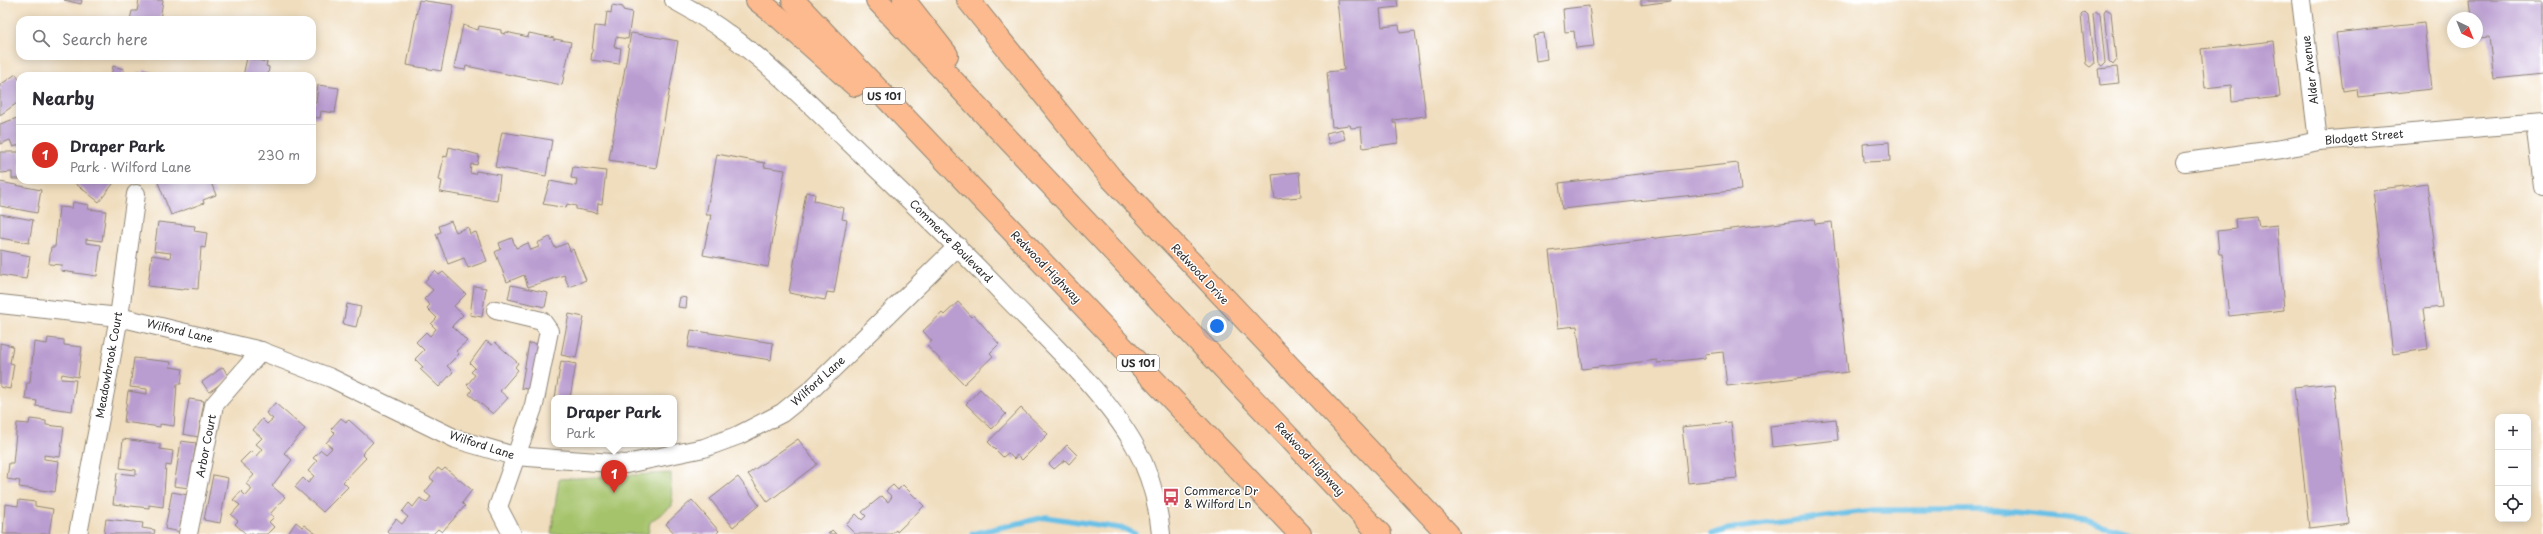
<!DOCTYPE html>
<html lang="en">
<head>
<meta charset="utf-8">
<style>
	:root { --surface:#fff; --page:#f7f7f7; --text:#2b2b33; --muted:#7c7c81; --line:#e1e1e2; --accent:#d93025 }
	body { margin:0; font-family:"Playpen Sans",sans-serif; background:var(--page); color:var(--text) }
	.controls { position:absolute; right:12px; bottom:12px; display:grid; overflow:hidden; border-radius:8px; box-shadow:0 2px 10px #0003 }
	.controls button { width:36px; height:36px; display:grid; place-items:center; padding:0; border:0; border-bottom:1px solid var(--line); background:var(--surface); color:var(--text); font:20px sans-serif }
	.compass { position:absolute; left:2447px; top:12px; width:36px; height:36px; border-radius:50%; background:var(--surface); box-shadow:0 2px 10px #0003; rotate:137deg }
	.you { position:absolute; left:1217px; top:326px; width:14px; height:14px; margin:-10px; border:3px solid #fff; border-radius:50%; background:#1a73e8; box-shadow:0 0 0 6px #1a73e833 }
	.badge { display:grid; place-items:center; width:26px; height:26px; border-radius:50%; background:var(--accent); color:#fff; font-size:13px; font-weight:700 }
	.pin { position:absolute; translate:-50% -33px; filter:drop-shadow(0 1px 2px #0008) }
	.pin::after { content:''; position:absolute; top:21px; width:14px; height:12px; background:inherit; clip-path:polygon(0 0,100% 0,50% 100%) }
	.popup { position:absolute; left:551px; top:395px; width:126px; height:52px; box-sizing:border-box; display:grid; place-content:center; border-radius:8px; background:var(--surface); filter:drop-shadow(0 1px 3px #0005); font-size:13px; white-space:nowrap; color:var(--muted) }
	.popup b { font-size:15px; color:var(--text) }
	.popup::after { content:''; position:absolute; left:50%; top:100%; margin-left:-8px; border:8px solid transparent; border-top-color:var(--surface) }
	.list { margin:0; padding:0; list-style:none }
	h2 { display:flex; justify-content:space-between; align-items:center; height:52px; margin:0; padding:0 16px; font-size:17px }
	h2 small { font-size:13px; font-weight:400; color:var(--muted) }
	.list li { display:grid; grid-template-columns:26px 1fr auto; gap:12px; align-items:center; box-sizing:border-box; height:60px; padding:0 16px; border-top:1px solid var(--line) }
	.list b { display:block; font-size:15px; white-space:nowrap }
	.list p { margin:0; font-size:13px; white-space:nowrap; color:var(--muted) }
	.list em { font-size:13px; font-style:normal; color:var(--muted) }
	.icon { flex:none; width:22px; height:22px; fill:none; stroke:currentColor; stroke-width:2; stroke-linecap:round; stroke-linejoin:round }
	.map { position:relative; flex:none; width:2543px; height:534px; overflow:hidden }
	.search { position:absolute; background:var(--surface); box-shadow:0 2px 10px #0003; left:16px; top:16px; width:300px; height:44px; display:flex; align-items:center; gap:10px; box-sizing:border-box; padding:0 14px; border-radius:12px; color:var(--muted); font-size:15px }
	.panel { position:absolute; background:var(--surface); box-shadow:0 2px 10px #0003; left:16px; top:72px; width:300px; height:112px; border-radius:12px }
	.map>svg:first-child { display:block }
	.green { fill:#a5c36b; stroke:#68774b }
	.lines { fill:none; stroke-linecap:round; stroke-linejoin:round }
	.stream { stroke:#69c0e6; stroke-width:5.5 }
	.building { fill:#b99cd0 }
	.minor-casing { stroke:#8e8474; stroke-width:20 }
	.major-casing { stroke:#8e8474; stroke-width:24 }
	.highway-casing { stroke:#8e8474; stroke-width:24 }
	.minor { stroke:#fff; stroke-width:18 }
	.major { stroke:#fcba8e; stroke-width:22 }
	.highway { stroke:#fcba8e; stroke-width:22 }
	.labels { text-anchor:middle; stroke-width:3; stroke-linejoin:round; paint-order:stroke }
	.shield { fill:#fff; stroke:#6b6b6b; stroke-width:1 }
	.shield-label { font-size:10px; font-weight:bold; fill:#2b2b2b }
	.street-label { font-size:11px; fill:#2b2b2b; stroke:#fff }
	.poi-label { font-size:11px; fill:#2b2b2b; stroke:#fff; text-anchor:start }
</style>
</head>
<body>
<div class="map">
<svg width="2543" height="534" viewBox="0 0 2543 534">
	<rect width="100%" height="100%" fill="#fff"/>
	<filter id="ink" filterUnits="userSpaceOnUse"><feTurbulence type="fractalNoise" baseFrequency=".025" numOctaves="2"/><feDisplacementMap in="SourceGraphic" scale="8" xChannelSelector="R" yChannelSelector="G"/><feConvolveMatrix kernelMatrix="1 2 1 2 8 2 1 2 1" color-interpolation-filters="sRGB"/></filter>
	<filter id="wash" filterUnits="userSpaceOnUse"><feTurbulence type="fractalNoise" baseFrequency=".012" numOctaves="4" result="noise"/><feDisplacementMap in="SourceGraphic" scale="16" xChannelSelector="R" yChannelSelector="G"/><feGaussianBlur stdDeviation="0.9" result="paint"/><feColorMatrix in="noise" values="0 0 0 0 0 0 0 0 0 0 0 0 0 0 0 0 0 1.4 0 .05"/><feComposite in="paint" operator="in"/></filter>
	<g filter="url(#wash)">
		<rect width="100%" height="100%" fill="#f0ddbd"/>
		<!-- green -->
		<polygon class="green" points="671,473 672,506 650,522 648,534 551,534 559,479"/>
		<g class="lines">
			<!-- stream -->
			<g class="stream">
				<polyline points="972,534 1046,517 1125,529 1135,534"/>
				<polyline points="1712,534 1729,529 1873,510 1996,510 2085,520 2133,534"/>
			</g>
		</g>
		<g id="blocks">
			<!-- building -->
			<g class="building">
				<polygon points="64,0 82,0 81,4"/>
				<polygon points="139,0 163,0 160,20 130,20 132,11 137,11"/>
				<polygon points="419,0 454,5 441,71 407,65"/>
				<polygon points="1337,0 1397,0 1398,7 1380,9 1382,27 1399,25 1400,33 1415,31 1426,116 1393,120 1393,123 1396,123 1398,143 1363,148 1361,127 1351,128 1350,125 1332,127 1327,72 1344,70"/>
				<polygon points="1641,0 1671,0 1671,1 1641,5"/>
				<polygon points="2470,0 2543,0 2543,74 2494,79 2489,37 2477,38 2477,18 2472,18"/>
				<polygon points="612,5 623,7 623,10 632,12 628,39 616,37 614,47 621,48 619,64 591,60 595,26 605,27 607,12 611,13"/>
				<polygon points="1589,6 1594,46 1576,48 1574,31 1565,32 1563,9"/>
				<polygon points="2106,9 2111,12 2116,61 2113,65 2109,61 2104,12"/>
				<polygon points="2095,11 2100,14 2105,63 2102,66 2098,63 2093,14"/>
				<polygon points="2085,12 2088,15 2094,64 2090,67 2086,64 2081,15"/>
				<polygon points="2424,23 2431,89 2358,97 2357,89 2343,91 2336,33"/>
				<polygon points="463,25 478,30 479,26 501,30 501,33 505,34 506,32 528,37 529,33 554,38 554,41 555,39 571,42 562,85 466,66 465,70 454,68"/>
				<polygon points="631,33 678,41 656,168 609,160"/>
				<polygon points="1544,33 1547,59 1536,61 1533,35"/>
				<polygon points="2274,41 2280,97 2232,102 2231,85 2205,88 2201,49"/>
				<polygon points="247,58 267,62 266,66 269,67 268,76 243,76"/>
				<polygon points="113,66 124,69 123,76 111,76"/>
				<polygon points="2117,67 2119,83 2100,85 2098,69"/>
				<polygon points="144,70 152,72 151,74 156,76 137,76 138,72 144,73"/>
				<polygon points="16,74 20,80 20,101 0,115 0,85"/>
				<polygon points="318,85 339,88 335,113 321,111 320,118 312,117 312,103 316,103"/>
				<polygon points="20,117 20,145 13,147 10,140 0,144 0,124"/>
				<polygon points="1342,129 1345,139 1329,144 1326,133"/>
				<polygon points="502,132 552,140 546,176 495,167"/>
				<polygon points="1889,142 1890,161 1864,162 1863,144"/>
				<polygon points="449,147 479,155 477,165 471,164 470,173 475,174 476,171 500,175 497,201 440,192 442,181 439,180 444,156 447,157"/>
				<polygon points="0,152 20,152 20,179 12,179 12,172 0,173"/>
				<polygon points="717,154 765,163 764,167 785,170 768,267 703,255 711,215 706,215"/>
				<polygon points="1738,163 1741,190 1562,209 1559,183"/>
				<polygon points="573,167 606,171 602,204 598,203 597,213 576,209 576,206 567,204 566,208 543,204 550,181 576,186 577,179 571,178"/>
				<polygon points="1299,172 1301,197 1275,199 1272,175"/>
				<polygon points="71,180 116,180 99,202"/>
				<polygon points="157,180 210,180 216,195 203,200 204,203 171,215"/>
				<polygon points="0,182 41,190 37,213 0,206"/>
				<polygon points="2427,183 2442,307 2423,309 2428,349 2393,354 2373,190"/>
				<polygon points="806,192 815,194 814,201 844,208 842,219 847,220 834,293 827,292 825,300 789,293"/>
				<polygon points="73,202 89,205 88,209 106,211 102,241 86,239 86,243 101,245 97,276 61,271 62,265 49,264 51,247 55,247 59,207 72,208"/>
				<polygon points="0,214 33,220 29,243 0,238"/>
				<polygon points="2257,217 2259,227 2277,225 2284,310 2229,316 2222,254 2219,254 2217,231 2236,229 2235,219"/>
				<polygon points="1814,219 1815,224 1832,222 1848,372 1727,386 1723,352 1705,354 1705,358 1657,363 1657,360 1582,369 1577,326 1558,328 1549,251"/>
				<polygon points="451,221 456,232 468,227 470,234 476,232 487,261 468,268 464,258 448,264 436,234 441,232 439,226"/>
				<polygon points="158,222 195,226 194,231 207,233 205,248 201,247 198,289 184,288 183,290 148,286 152,255 170,258 171,253 154,251"/>
				<polygon points="550,237 555,248 567,243 570,251 573,249 586,280 569,287 564,275 528,287 524,275 507,282 495,252 501,249 499,243 512,238 516,248 528,243 531,250 539,247 537,243"/>
				<polygon points="0,250 30,256 26,279 0,275"/>
				<polygon points="435,271 439,275 443,272 466,294 454,306 463,315 452,326 467,341 456,351 459,354 447,366 453,372 439,387 420,369 423,367 415,359 424,350 416,342 426,332 430,336 436,329 431,324 437,318 427,308 430,305 424,299 433,290 424,282"/>
				<polygon points="511,285 548,293 545,307 508,299"/>
				<polygon points="474,286 486,288 482,317 470,315"/>
				<polygon points="680,297 687,298 686,308 678,307"/>
				<polygon points="958,302 972,317 974,315 999,344 990,353 993,356 964,384 927,346 932,341 923,331 942,313 944,315"/>
				<polygon points="347,304 361,307 356,327 343,324"/>
				<polygon points="569,314 584,317 576,358 561,355"/>
				<polygon points="691,330 773,343 771,360 688,347"/>
				<polygon points="48,338 64,340 64,345 82,347 78,377 62,374 61,379 76,380 72,411 36,406 37,401 25,399 27,383 30,383 34,342 47,344"/>
				<polygon points="486,341 492,345 495,342 518,363 515,367 518,370 500,391 508,398 493,414 469,394 472,390 467,385 475,375 471,372 475,368 470,363"/>
				<polygon points="0,343 13,346 10,363 14,364 10,389 0,387"/>
				<polygon points="529,343 543,345 535,390 521,388"/>
				<polygon points="134,358 171,362 170,367 183,369 181,384 177,384 174,426 160,424 160,427 124,422 128,391 147,394 147,389 130,387"/>
				<polygon points="561,361 576,364 570,398 555,398"/>
				<polygon points="223,367 229,378 209,392 202,382"/>
				<polygon points="2334,383 2349,523 2309,528 2294,387"/>
				<polygon points="980,389 1006,414 992,429 966,404"/>
				<polygon points="189,399 204,401 198,437 183,434"/>
				<polygon points="275,403 305,429 284,453 292,460 272,486 285,497 270,514 274,517 269,522 274,527 267,534 246,534 235,524 238,521 231,515 240,505 233,500 241,491 246,496 252,489 246,484 254,475 240,462 251,451 256,456 262,449 256,444 262,438 253,430 262,419 267,424 273,419 266,413"/>
				<polygon points="1021,408 1048,434 1022,460 1017,455 1014,459 1008,453 1003,457 988,442"/>
				<polygon points="341,418 346,422 349,420 373,442 362,454 366,458 343,482 348,487 323,512 295,487 303,478 308,483 314,476 308,471 317,461 313,458 321,450 326,454 332,448 326,443 335,433 331,429"/>
				<polygon points="30,419 46,421 46,425 64,427 60,457 44,455 44,459 59,461 55,492 19,487 20,481 7,479 9,463 13,463 17,423 29,424"/>
				<polygon points="1836,419 1838,440 1772,447 1770,426"/>
				<polygon points="1731,422 1737,478 1688,483 1682,427"/>
				<polygon points="123,439 160,444 160,449 173,451 171,466 166,465 163,507 149,505 149,508 113,504 117,473 136,475 136,470 120,468"/>
				<polygon points="798,439 817,464 768,502 748,474"/>
				<polygon points="181,441 196,443 189,488 174,486"/>
				<polygon points="1067,445 1077,455 1069,464 1065,460 1054,469 1049,464"/>
				<polygon points="438,468 442,471 445,468 472,490 462,503 465,506 442,532 438,529 433,534 390,534 387,531 396,519 402,524 408,517 402,512 409,503 413,507 420,498 426,503 431,497 425,492 434,481 430,478"/>
				<polygon points="213,475 228,478 220,523 204,520"/>
				<polygon points="738,477 759,505 733,527 710,499"/>
				<polygon points="893,485 898,490 903,485 924,506 897,532 896,530 891,534 855,534 846,525 856,514 862,520 866,516 862,512 882,496 888,502 892,497 886,491"/>
				<polygon points="172,492 188,495 181,532 165,529"/>
				<polygon points="19,500 35,502 35,506 53,509 49,534 3,534 5,504 18,506"/>
				<polygon points="692,500 719,531 716,534 675,534 666,524"/>
				<polygon points="106,519 143,523 142,528 155,530 154,534 104,534"/>
				<polygon points="296,522 302,527 304,525 316,534 288,534"/>
				<polygon points="832,530 836,534 828,534"/>
			</g>
		</g>
	</g>
	<g filter="url(#ink)">
		<use href="#blocks" fill-opacity="0" stroke="#8e8474" stroke-width="1"/>
		<g class="lines">
			<!-- minor casing -->
			<g class="minor-casing">
				<g id="minor">
					<path d="M674,0C743,36 794,89 849,142C902,193 956,244 1007,298C1049,341 1106,394 1135,446C1150,473 1158,503 1161,534"/>
					<polyline points="2301,0 2318,141"/>
					<polyline points="2535,123 2543,186"/>
					<polyline points="2185,162 2282,149 2318,141 2543,122"/>
					<polyline points="0,304 119,317 261,351 331,378 456,439 514,456 626,464 704,448 739,435 782,413 813,388 958,246"/>
					<polyline points="496,310 542,321 549,331 534,405 498,507 512,534"/>
					<polyline points="78,534 119,317 136,194"/>
					<polyline points="188,534 214,405 261,351"/>
				</g>
			</g>
			<!-- major casing -->
			<g class="major-casing">
				<polyline id="major" points="968,0 1111,178 1448,534"/>
			</g>
			<!-- highway casing -->
			<g class="highway-casing">
				<g id="highway">
					<polyline points="757,0 781,19 855,85"/>
					<polyline points="793,0 1300,534"/>
					<polyline points="877,0 1380,534"/>
					<polyline points="904,0 947,55"/>
				</g>
			</g>
			<!-- minor -->
			<use href="#minor" class="minor"/>
			<!-- major -->
			<use href="#major" class="major"/>
			<!-- highway -->
			<use href="#highway" class="highway"/>
		</g>
	</g>
	<!-- icons -->
	<defs>
		<g id="bus-bare" transform="scale(1.38)"><path d="M-5-6H5V4H4V6H2V4H-2V6H-4V4H-5ZM-3.5-4V0h7V-4ZM-3.5 1.2v1.5H-2V1.2ZM2 1.2v1.5H3.5V1.2Z" fill="#d1495b" stroke="#fff" stroke-width="2.5" paint-order="stroke"/></g>
	</defs>
	<g fill-rule="evenodd">
		<use href="#bus-bare" x="1171" y="497"/>
	</g>
	<g class="labels">
		<!-- shield labels -->
		<g class="shield">
			<rect x="863" y="88" width="42" height="16" rx="3"/>
			<rect x="1117" y="355" width="42" height="16" rx="3"/>
		</g>
		<g class="shield-label">
			<text x="884" y="100">US 101</text>
			<text x="1138" y="367">US 101</text>
		</g>
		<!-- street labels -->
		<g class="street-label">
			<text transform="translate(2310 70) rotate(-97)" y="4">Alder Avenue</text>
			<text transform="translate(2364 137) rotate(-5)" y="4">Blodgett Street</text>
			<text transform="translate(951 241) rotate(45)" y="4">Commerce Boulevard</text>
			<text transform="translate(1046 267) rotate(46)" y="4">Redwood Highway</text>
			<text transform="translate(1200 274) rotate(47)" y="4">Redwood Drive</text>
			<text transform="translate(180 331) rotate(14)" y="4">Wilford Lane</text>
			<text transform="translate(109 365) rotate(-80)" y="4">Meadowbrook Court</text>
			<text transform="translate(818 381) rotate(-42)" y="4">Wilford Lane</text>
			<text transform="translate(482 445) rotate(18)" y="4">Wilford Lane</text>
			<text transform="translate(206 446) rotate(-79)" y="4">Arbor Court</text>
			<text transform="translate(1310 459) rotate(47)" y="4">Redwood Highway</text>
		</g>
		<!-- poi labels -->
		<g class="poi-label">
			<text x="1184" y="495">Commerce Dr<tspan x="1184" dy="13">&amp; Wilford Ln</tspan></text>
		</g>
	</g>
</svg>
<div class="controls">
<button>+</button>
<button>−</button>
<button><svg class="icon" aria-label="locate" viewBox="0 0 24 24"><circle cx="12" cy="12" r="6"/><path d="M12 2v4M12 18v4M2 12h4M18 12h4"/></svg></button>
</div>
<svg class="compass" viewBox="-18 -18 36 36"><path d="M0-13l5 13h-10z" fill="#e53935"/><path d="M0 13l5-13h-10z" fill="#7c7c81"/></svg>
<div class="you"></div>
<div class="pin badge" style="left:614px;top:493px">1</div>
<div class="popup"><b>Draper Park</b>Park</div>
<div class="search"><svg class="icon" aria-label="search" viewBox="0 0 24 24"><circle cx="10" cy="10" r="6"/><path d="M15 15l6 6"/></svg>Search here</div>
<section class="panel">
<h2>Nearby<small></small></h2>
<ul class="list">
<li><span class="badge">1</span><div><b>Draper Park</b><p>Park · Wilford Lane</p></div><em>230 m</em></li>
</ul>
</section>
</div>
</body>
</html>
